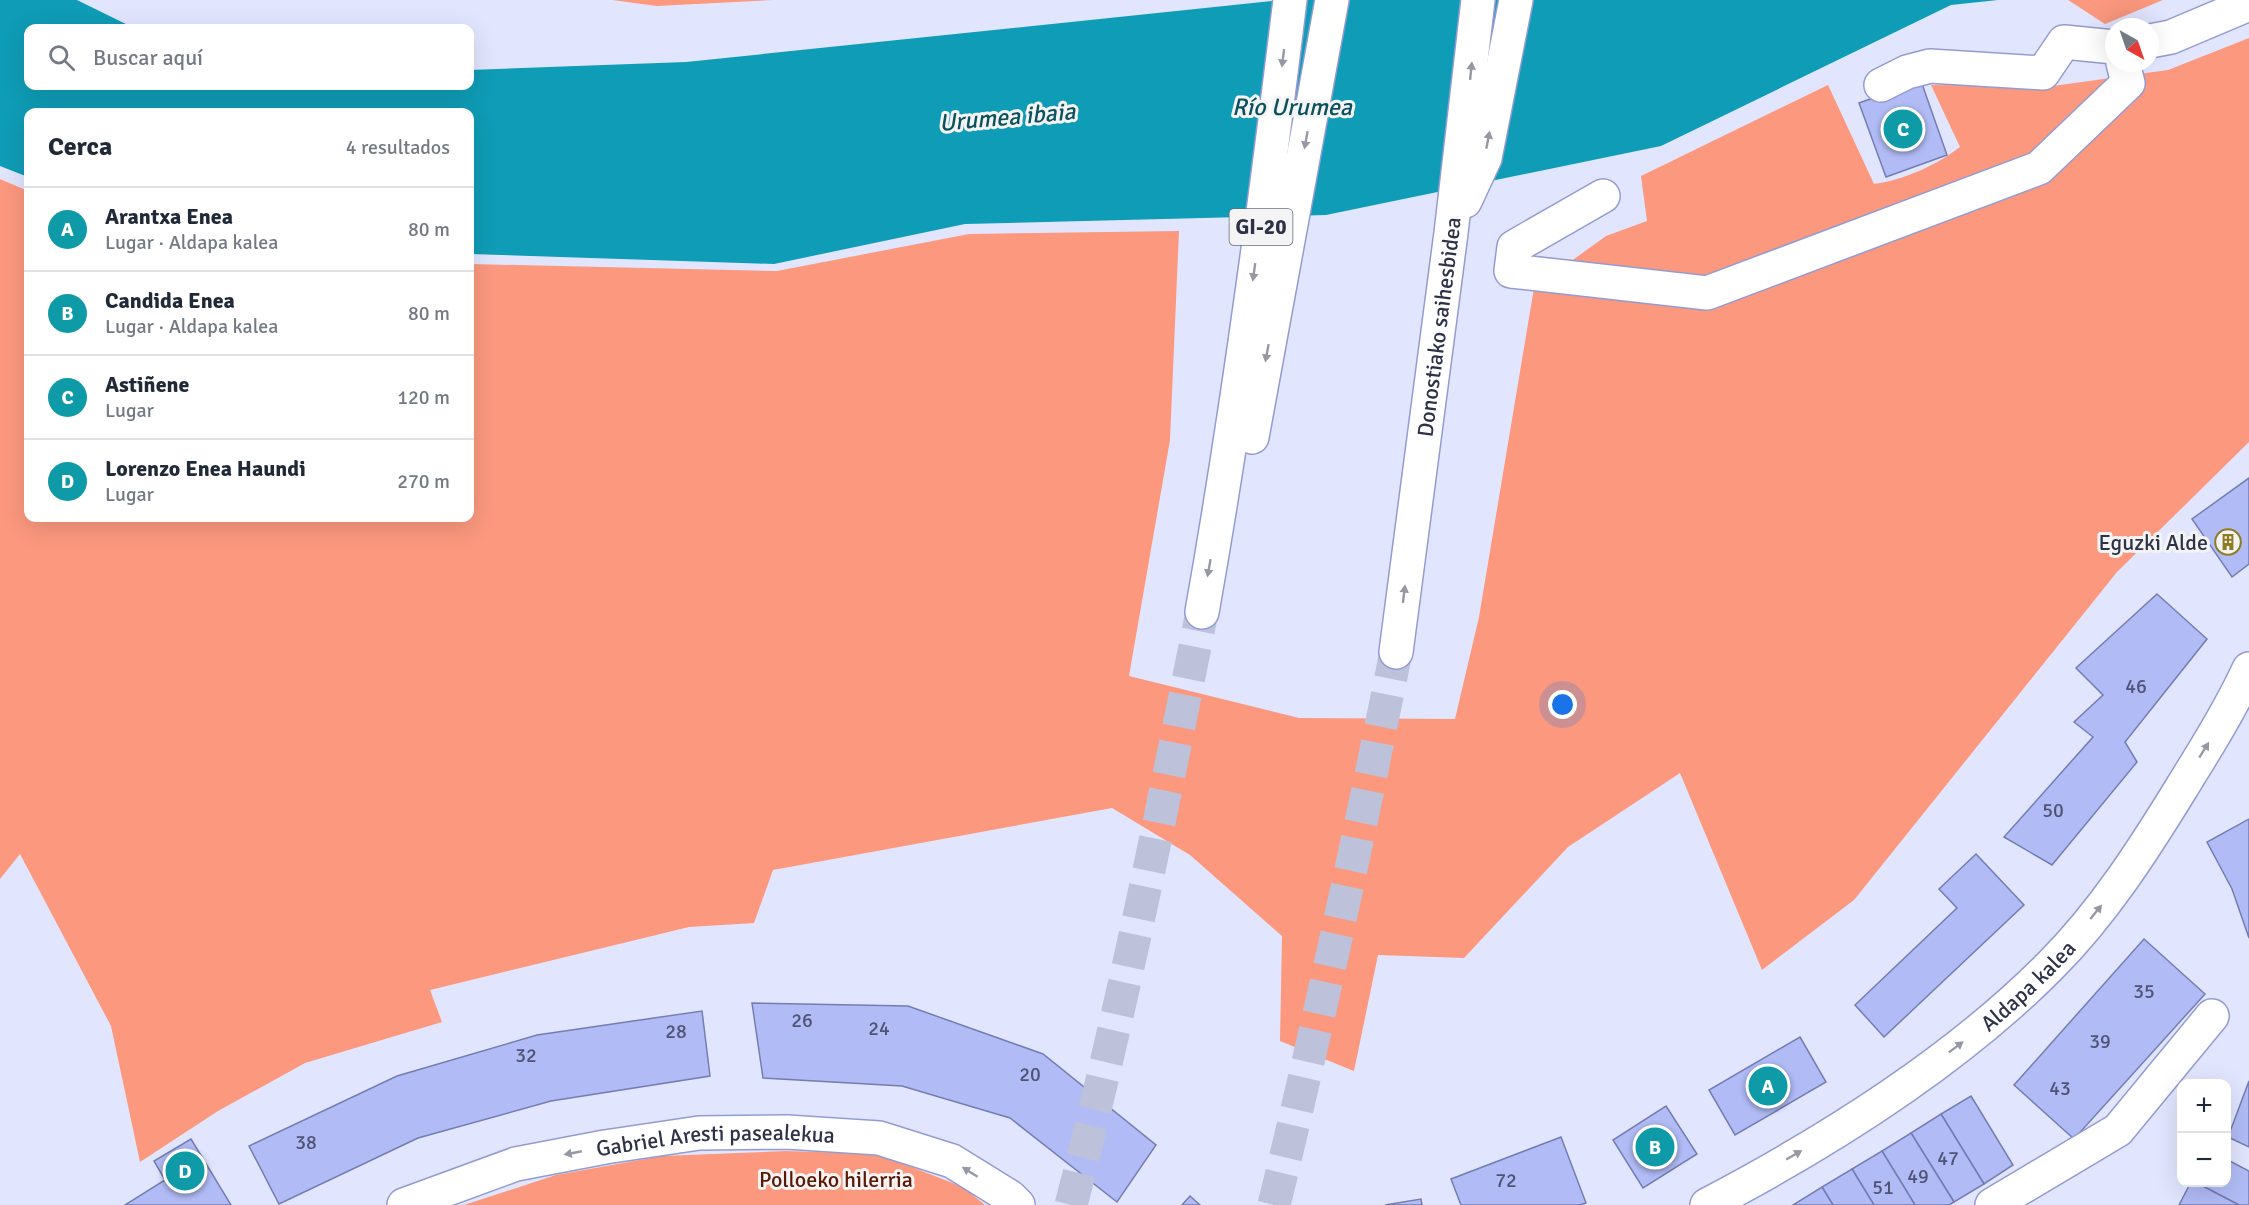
<!DOCTYPE html>
<html lang="es">
<head>
<meta charset="utf-8">
<style>
	:root { --surface:#fff; --page:#f6f6f7; --text:#1f2937; --muted:#747a83; --line:#e0e1e3; --accent:#db2777 }
	body { margin:0; font-family:Signika,sans-serif; background:var(--page); color:var(--text) }
	.controls { position:absolute; right:18px; bottom:18px; display:grid; overflow:hidden; border-radius:12px; box-shadow:0 6px 24px #0002 }
	.controls button { width:54px; height:54px; display:grid; place-items:center; padding:0; border:0; border-bottom:2px solid var(--line); background:var(--surface); color:var(--text); font:30px sans-serif }
	.compass { position:absolute; left:2105px; top:18px; width:54px; height:54px; border-radius:50%; background:var(--surface); box-shadow:0 6px 24px #0002; rotate:140deg }
	.you { position:absolute; left:1563px; top:705px; width:21px; height:21px; margin:-15px; border:4px solid #fff; border-radius:50%; background:#1a73e8; box-shadow:0 0 0 9px #1a73e833 }
	.badge { display:grid; place-items:center; width:39px; height:39px; border-radius:50%; background:var(--accent); color:#fff; font-size:20px; font-weight:700 }
	.pin { position:absolute; translate:-50% -50%; border:3px solid #fff; box-shadow:0 2px 6px #0006 }
	.list { margin:0; padding:0; list-style:none }
	h2 { display:flex; justify-content:space-between; align-items:center; height:78px; margin:0; padding:0 24px; font-size:26px }
	h2 small { font-size:20px; font-weight:400; color:var(--muted) }
	.list li { display:grid; grid-template-columns:39px 1fr auto; gap:18px; align-items:center; box-sizing:border-box; height:84px; padding:0 24px; border-top:2px solid var(--line) }
	.list b { display:block; font-size:22px; white-space:nowrap }
	.list p { margin:0; font-size:20px; white-space:nowrap; color:var(--muted) }
	.list em { font-size:20px; font-style:normal; color:var(--muted) }
	.icon { flex:none; width:33px; height:33px; fill:none; stroke:currentColor; stroke-width:2; stroke-linecap:round; stroke-linejoin:round }
	.map { position:relative; flex:none; width:2249px; height:1205px; overflow:hidden }
	.search { position:absolute; background:var(--surface); box-shadow:0 6px 24px #0002; left:24px; top:24px; width:450px; height:66px; display:flex; align-items:center; gap:15px; box-sizing:border-box; padding:0 21px; border-radius:12px; color:var(--muted); font-size:22px }
	.panel { position:absolute; background:var(--surface); box-shadow:0 6px 24px #0002; left:24px; top:108px; width:450px; height:414px; border-radius:12px }
	.map>svg:first-child { display:block }
	.green { fill:#fb987e }
	.water { fill:#0f9cb6 }
	.building { fill:#b1bcf6; stroke:#747db2; stroke-width:1.5 }
	.lines { fill:none; stroke-linecap:round; stroke-linejoin:round }
	.highway-tunnel { stroke:#bdc2da; stroke-width:33; stroke-dasharray:33 16; stroke-linecap:butt }
	.minor-casing { stroke:#929cd2; stroke-width:36 }
	.highway-casing { stroke:#929cd2; stroke-width:36 }
	.minor { stroke:#fff; stroke-width:33 }
	.highway { stroke:#fff; stroke-width:33 }
	.oneway { fill:#9698a4 }
	.labels { text-anchor:middle; stroke-width:6; stroke-linejoin:round; paint-order:stroke }
	.number-label { font-size:20px; fill:#4f5474 }
	.shield { fill:#f4f4f4; stroke:#696c7c; stroke-width:1.5 }
	.shield-label { font-size:21px; font-weight:bold; fill:#2e3248 }
	.street-label { font-size:22px; fill:#2e3248; stroke:#f4f4f4 }
	.poi-label { font-size:22px; fill:#2e3248; stroke:#f4f4f4; text-anchor:end }
	.park-label { font-size:22px; fill:#5a1805; stroke:#f4f4f4 }
	.water-label { font-size:24px; font-style:italic; fill:#0a515f; stroke:#f4f4f4 }
</style>
</head>
<body>
<div class="map">
<svg width="2249" height="1205" viewBox="0 0 2249 1205">
	<rect width="100%" height="100%" fill="#e1e6fe"/>
	<!-- green -->
	<g class="green">
		<polygon points="612,0 773,0 657,6"/>
		<polygon points="2068,0 2163,0 2105,24"/>
		<path d="M2249,38V442L2117,572L1854,900L1762,970L1680,773L1568,847L1464,958L1378,955L1354,1071L1280,1041L1282,936L1190,855L1112,808L773,870L754,923L689,927L430,990L442,1022L305,1063L218,1111L140,1162L111,1026L20,854L0,879V179L28,191V518H470V264L777,271L969,234L1179,231L1170,440L1129,676L1299,718L1455,719L1479,617L1534,288L1606,236L1647,221L1641,176L1828,85L1874,184C1904,180 1937,165 1960,147L1931,85L2053,86L2168,70Z"/>
		<polygon points="786,1151 878,1154 963,1187 985,1205 464,1205 556,1175 662,1156"/>
	</g>
	<!-- water -->
	<polygon class="water" points="0,0 77,0 134,28 28,28 28,86 470,86 470,70 686,62 1282,0 1998,0 1951,5 1661,146 1326,215 965,224 774,264 470,254 470,112 28,112 28,177 0,166"/>
	<!-- building -->
	<g class="building">
		<polygon points="1921,81 1947,155 1886,177 1859,103"/>
		<polygon points="2249,478 2249,564 2232,577 2192,519"/>
		<polygon points="2157,594 2207,639 2125,742 2137,762 2052,865 2004,837 2093,737 2074,722 2103,695 2076,668"/>
		<polygon points="2249,819 2249,938 2232,889 2207,842"/>
		<polygon points="1976,854 2024,905 1884,1037 1855,1005 1957,908 1939,889"/>
		<polygon points="2144,939 2205,994 2074,1139 2014,1085"/>
		<polygon points="752,1003 908,1006 1043,1054 1156,1145 1117,1202 1010,1118 902,1086 763,1078"/>
		<polygon points="702,1011 710,1076 551,1101 418,1138 279,1204 249,1146 397,1076 537,1035"/>
		<polygon points="1800,1037 1826,1082 1735,1135 1709,1090"/>
		<polygon points="2249,1081 2249,1147 2228,1137"/>
		<polygon points="1971,1096 2013,1165 1984,1184 1941,1114"/>
		<polygon points="1666,1106 1697,1154 1643,1188 1613,1140"/>
		<polygon points="1941,1114 1984,1184 1954,1202 1911,1133"/>
		<polygon points="1911,1133 1954,1202 1949,1205 1915,1205 1882,1151"/>
		<polygon points="1561,1137 1586,1203 1580,1205 1461,1205 1451,1179"/>
		<polygon points="191,1139 231,1205 125,1205 165,1180 154,1161"/>
		<polygon points="1882,1151 1915,1205 1874,1205 1852,1169"/>
		<polygon points="2226,1159 2249,1171 2249,1205 2239,1205 2195,1182 2226,1182"/>
		<polygon points="1852,1169 1874,1205 1833,1205 1822,1187"/>
		<polygon points="2191,1182 2195,1182 2239,1205 2179,1205"/>
		<polygon points="1822,1187 1833,1205 1793,1205"/>
		<polygon points="1190,1196 1200,1205 1182,1205"/>
		<polygon points="1421,1199 1422,1205 1385,1205"/>
	</g>
	<g class="lines">
		<!-- highway-tunnel -->
		<g class="highway-tunnel">
			<path d="M1071,1205C1122,1009 1162,810 1202,612"/>
			<path d="M1274,1205C1319,1021 1359,837 1396,652"/>
		</g>
		<!-- minor casing -->
		<g class="minor-casing">
			<g id="minor">
				<polyline points="2150,41 2171,37 2249,4"/>
				<polyline points="1881,85 1907,72 1930,66 2043,73 2064,42 2114,47"/>
				<polyline points="1603,196 1514,247 1511,271 1707,293 2039,168 2128,83 2123,63"/>
				<path id="s1" d="M404,1205L516,1164L605,1147L699,1133L787,1132L879,1138L952,1161L1010,1197L1018,1205"/>
				<path id="s2" d="M1707,1205C1827,1142 1955,1062 2051,965C2103,913 2144,849 2182,787C2206,748 2230,710 2249,669"/>
				<polyline points="1992,1205 2118,1130 2212,1016"/>
			</g>
		</g>
		<!-- highway casing -->
		<g class="highway-casing">
			<g id="highway">
				<polyline points="1465,201 1485,158 1516,0"/>
				<polyline points="1252,437 1332,0"/>
				<path d="M1202,612C1238,409 1265,204 1290,0"/>
				<path id="s3" d="M1396,652L1451,233L1478,0"/>
			</g>
		</g>
		<!-- minor -->
		<use href="#minor" class="minor"/>
		<!-- highway -->
		<use href="#highway" class="highway"/>
	</g>
	<!-- one-way arrows -->
	<defs><path id="oneway-solid" d="M-6-.8H1V-3.2L6.5 0L1 3.2V.8H-6Z" transform="scale(1.5)"/></defs>
	<g class="oneway">
		<use href="#oneway-solid" transform="translate(1283 58) rotate(97)"/>
		<use href="#oneway-solid" transform="translate(1471 71) rotate(-84)"/>
		<use href="#oneway-solid" transform="translate(1306 140) rotate(100)"/>
		<use href="#oneway-solid" transform="translate(1488 140) rotate(-79)"/>
		<use href="#oneway-solid" transform="translate(1254 272) rotate(98)"/>
		<use href="#oneway-solid" transform="translate(1267 353) rotate(100)"/>
		<use href="#oneway-solid" transform="translate(1209 568) rotate(100)"/>
		<use href="#oneway-solid" transform="translate(1404 594) rotate(-83)"/>
		<use href="#oneway-solid" transform="translate(2204 750) rotate(-58)"/>
		<use href="#oneway-solid" transform="translate(2096 912) rotate(-51)"/>
		<use href="#oneway-solid" transform="translate(1956 1047) rotate(-37)"/>
		<use href="#oneway-solid" transform="translate(573 1153) rotate(169)"/>
		<use href="#oneway-solid" transform="translate(1794 1155) rotate(-30)"/>
		<use href="#oneway-solid" transform="translate(970 1172) rotate(-148)"/>
	</g>
	<!-- icons -->
	<defs>
		<g id="building-ring" transform="scale(1.35)"><circle r="9.5" fill="#f4f4f4" stroke="#8f7b21" stroke-width="1.5"/><path d="M-4-6H4V6H1V3H-1V6H-4ZM-2.5-4.3h1.7v1.8h-1.7ZM.8-4.3h1.7v1.8H.8ZM-2.5-1h1.7V.8h-1.7ZM.8-1h1.7V.8H.8Z" fill="#8f7b21"/></g>
	</defs>
	<g fill-rule="evenodd">
		<use href="#building-ring" x="2228" y="542"/>
	</g>
	<g class="labels">
		<!-- number labels -->
		<g class="number-label">
			<text x="2136" y="693">46</text>
			<text x="2053" y="817">50</text>
			<text x="2144" y="998">35</text>
			<text x="802" y="1027">26</text>
			<text x="879" y="1035">24</text>
			<text x="676" y="1038">28</text>
			<text x="2100" y="1048">39</text>
			<text x="526" y="1062">32</text>
			<text x="1030" y="1081">20</text>
			<text x="2060" y="1095">43</text>
			<text x="306" y="1149">38</text>
			<text x="1948" y="1165">47</text>
			<text x="1918" y="1183">49</text>
			<text x="1506" y="1187">72</text>
			<text x="1883" y="1194">51</text>
		</g>
		<!-- shield labels -->
		<rect class="shield" x="1229.5" y="209" width="63" height="36" rx="4.5"/>
		<g class="shield-label">
			<text x="1261" y="234">GI-20</text>
		</g>
		<!-- street labels -->
		<g class="street-label">
			<text dy="8" stroke="none"><textPath href="#s3" startOffset="328">Donostiako saihesbidea</textPath></text>
			<text dy="8" stroke="none"><textPath href="#s2" startOffset="390">Aldapa kalea</textPath></text>
			<text dy="8" stroke="none"><textPath href="#s1" startOffset="321">Gabriel Aresti pasealekua</textPath></text>
		</g>
		<!-- poi labels -->
		<g class="poi-label">
			<text x="2208" y="550">Eguzki Alde</text>
		</g>
		<!-- park labels -->
		<g class="park-label">
			<text x="836" y="1187">Polloeko hilerria</text>
		</g>
		<!-- water labels -->
		<g class="water-label">
			<text x="1292" y="115">Río Urumea</text>
			<text transform="translate(1007 117) rotate(-5)" y="8">Urumea ibaia</text>
		</g>
	</g>
</svg>
<div class="controls">
<button>+</button>
<button>−</button>
</div>
<svg class="compass" viewBox="-18 -18 36 36"><path d="M0-13l5 13h-10z" fill="#e53935"/><path d="M0 13l5-13h-10z" fill="#747a83"/></svg>
<div class="you"></div>
<div class="pin badge" style="left:1768px;top:1086px;background:#0f9aa8">A</div>
<div class="pin badge" style="left:1655px;top:1147px;background:#0f9aa8">B</div>
<div class="pin badge" style="left:1903px;top:129px;background:#0f9aa8">C</div>
<div class="pin badge" style="left:185px;top:1171px;background:#0f9aa8">D</div>
<div class="search"><svg class="icon" aria-label="search" viewBox="0 0 24 24"><circle cx="10" cy="10" r="6"/><path d="M15 15l6 6"/></svg>Buscar aquí</div>
<section class="panel">
<h2>Cerca<small>4 resultados</small></h2>
<ul class="list">
<li><span class="badge" style="background:#0f9aa8">A</span><div><b>Arantxa Enea</b><p>Lugar · Aldapa kalea</p></div><em>80 m</em></li>
<li><span class="badge" style="background:#0f9aa8">B</span><div><b>Candida Enea</b><p>Lugar · Aldapa kalea</p></div><em>80 m</em></li>
<li><span class="badge" style="background:#0f9aa8">C</span><div><b>Astiñene</b><p>Lugar</p></div><em>120 m</em></li>
<li><span class="badge" style="background:#0f9aa8">D</span><div><b>Lorenzo Enea Haundi</b><p>Lugar</p></div><em>270 m</em></li>
</ul>
</section>
</div>
</body>
</html>
